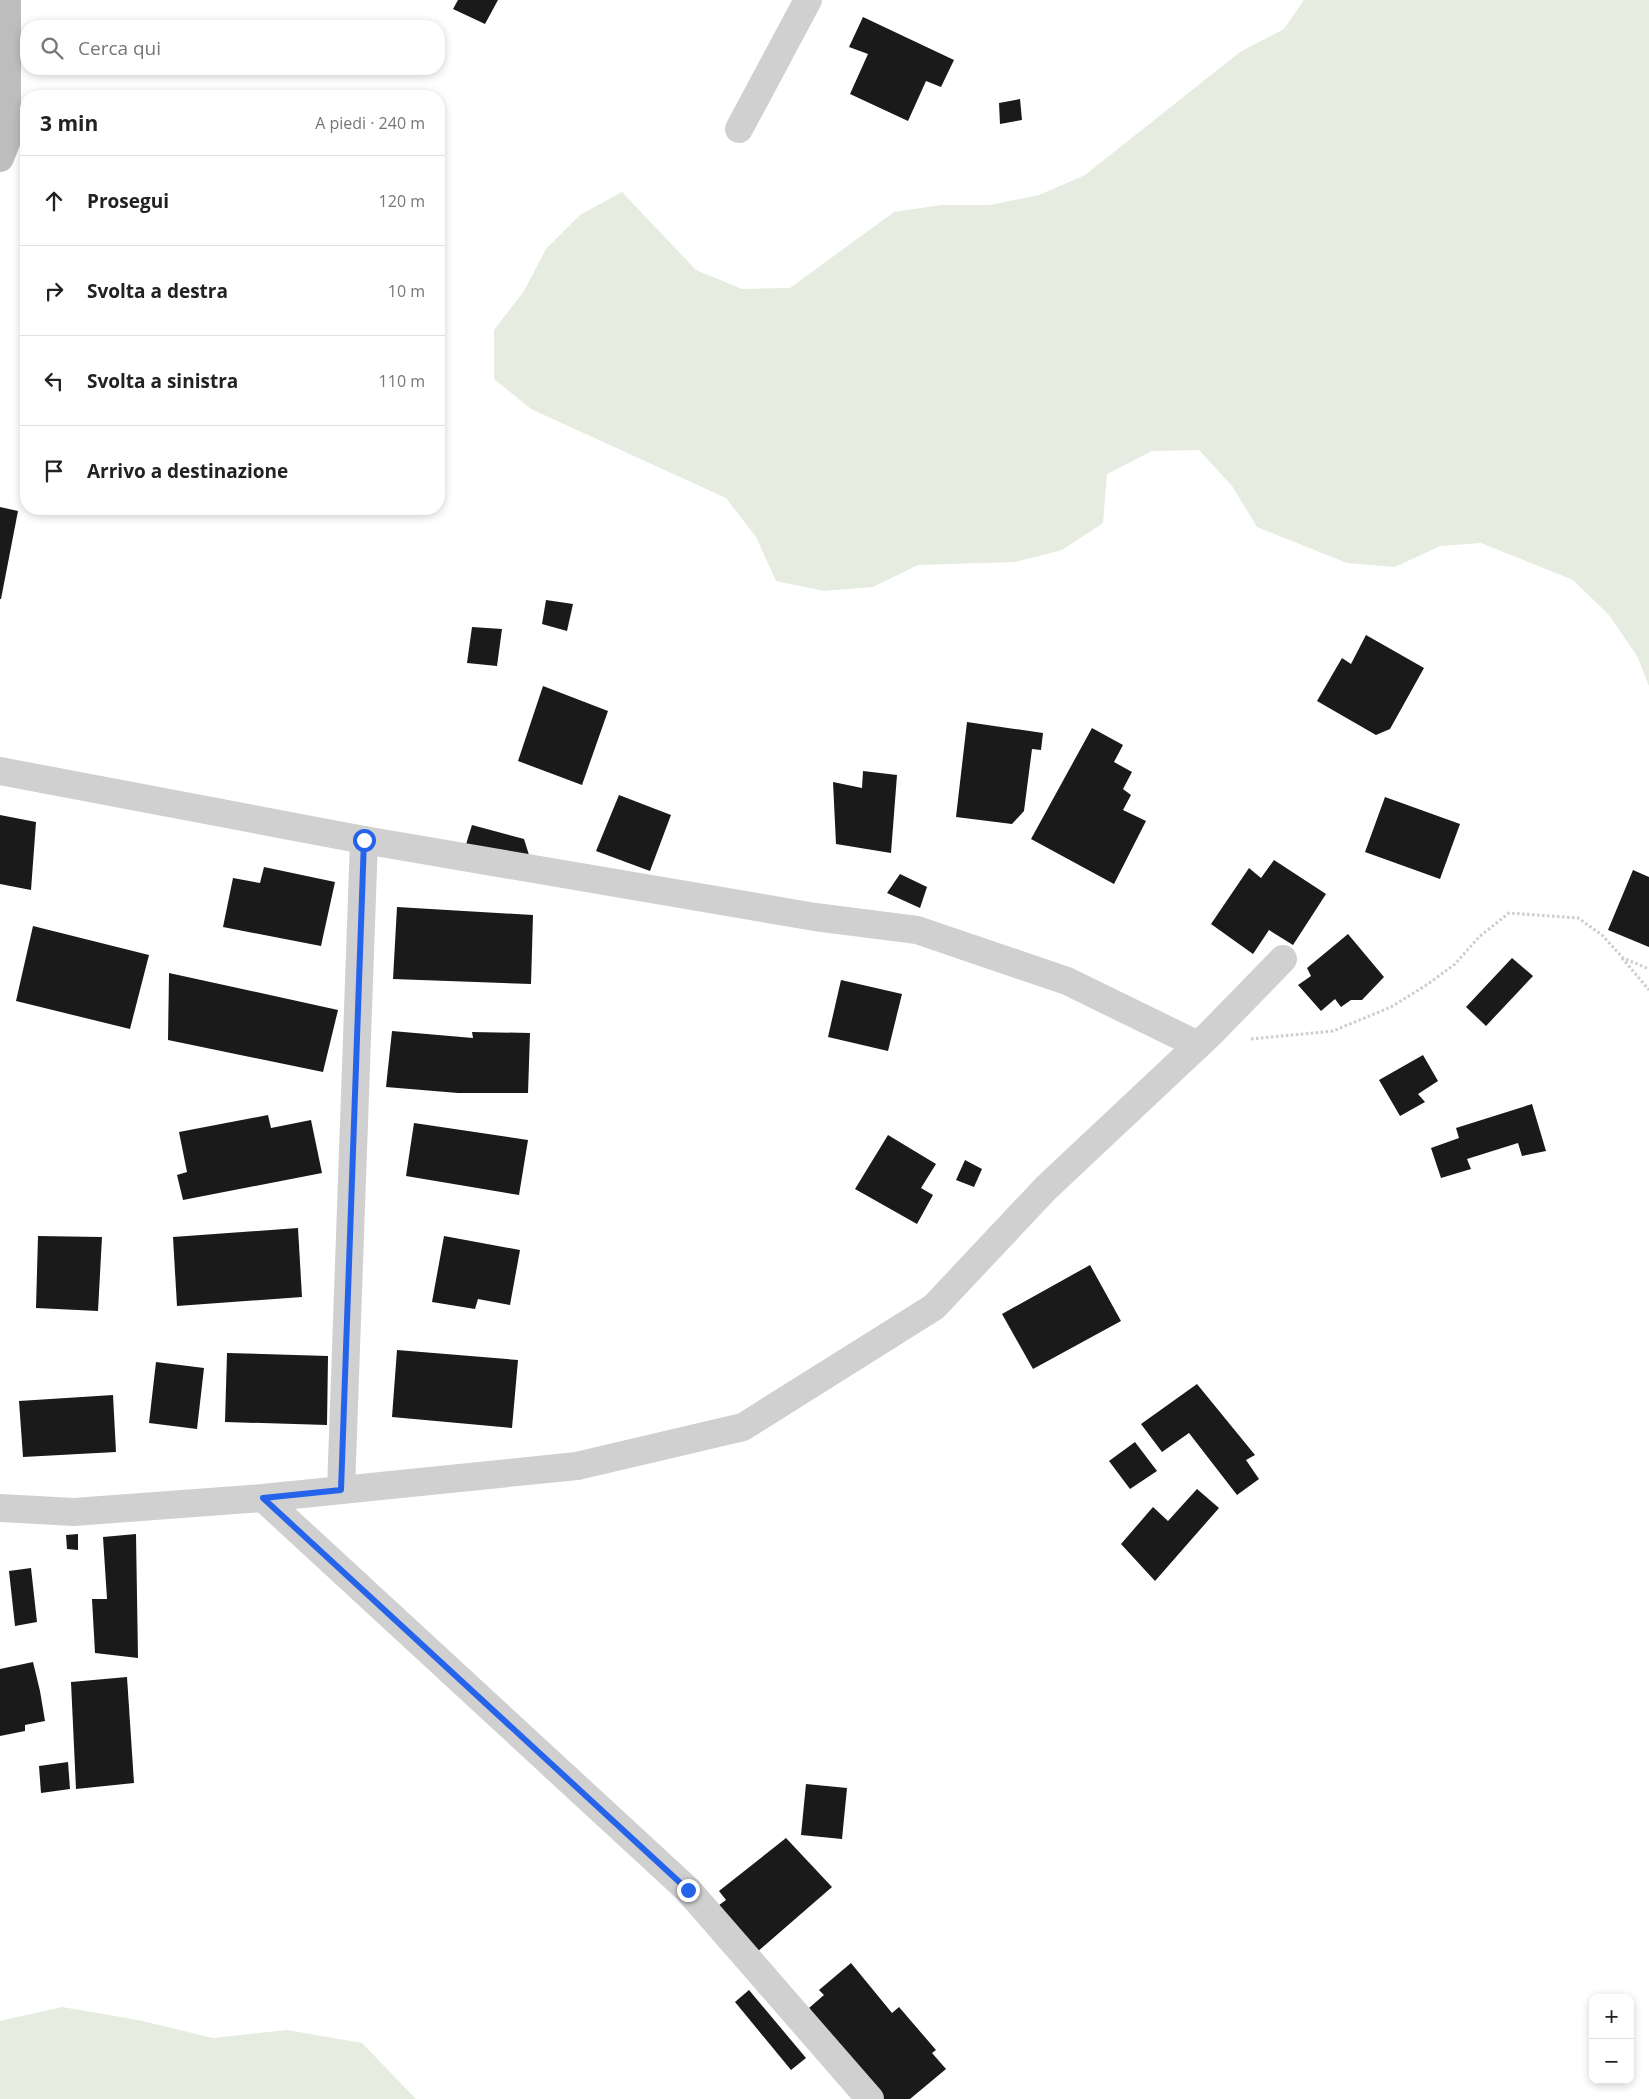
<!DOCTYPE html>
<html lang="it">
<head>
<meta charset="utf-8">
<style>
	:root { --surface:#fff; --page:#f2f2f2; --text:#222; --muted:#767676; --line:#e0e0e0 }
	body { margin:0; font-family:"Open Sans",sans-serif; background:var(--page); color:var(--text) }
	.controls { position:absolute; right:15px; bottom:15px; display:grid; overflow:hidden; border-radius:10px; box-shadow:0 2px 8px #0003 }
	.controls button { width:45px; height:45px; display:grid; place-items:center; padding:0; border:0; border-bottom:1px solid var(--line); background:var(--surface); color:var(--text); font:25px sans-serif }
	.stop { position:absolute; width:15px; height:15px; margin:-11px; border:4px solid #2563eb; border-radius:50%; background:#fff }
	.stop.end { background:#2563eb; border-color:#fff; box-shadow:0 1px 5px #0008 }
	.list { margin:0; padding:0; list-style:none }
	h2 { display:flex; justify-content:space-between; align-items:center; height:65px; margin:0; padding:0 20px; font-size:21px }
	h2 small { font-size:16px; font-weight:400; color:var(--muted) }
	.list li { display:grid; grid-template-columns:32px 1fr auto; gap:15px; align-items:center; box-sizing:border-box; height:90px; padding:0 20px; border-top:1px solid var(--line) }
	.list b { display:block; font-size:19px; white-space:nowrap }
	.list em { font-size:16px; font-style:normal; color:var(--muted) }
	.icon { flex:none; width:28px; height:28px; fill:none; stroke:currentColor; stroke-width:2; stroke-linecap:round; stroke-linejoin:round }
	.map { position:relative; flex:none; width:1649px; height:2099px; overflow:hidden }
	.search { position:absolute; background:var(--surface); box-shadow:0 2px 8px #0003; left:20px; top:20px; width:425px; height:55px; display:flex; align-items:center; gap:12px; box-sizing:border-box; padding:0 18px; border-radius:20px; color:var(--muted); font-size:19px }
	.panel { position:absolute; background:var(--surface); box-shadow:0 2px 8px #0003; left:20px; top:90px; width:425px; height:425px; border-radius:20px }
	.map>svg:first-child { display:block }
	.green { fill:#e6ecdf }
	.building { fill:#1a1a1a }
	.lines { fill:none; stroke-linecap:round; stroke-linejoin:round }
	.path { stroke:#cdcdcd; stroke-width:3; stroke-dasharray:2.5 2.5; stroke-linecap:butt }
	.street { stroke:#d0d0d0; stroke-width:28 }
	.secondary { stroke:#bdbdbd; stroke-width:28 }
	.route { stroke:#2563eb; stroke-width:6 }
</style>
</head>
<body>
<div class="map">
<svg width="1649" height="2099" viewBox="0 0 1649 2099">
	<rect width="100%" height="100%" fill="#fff"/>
	<!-- green -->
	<g class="green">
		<polygon points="1304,0 1649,0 1649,686 1637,656 1609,615 1573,580 1481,543 1440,546 1395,567 1347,563 1257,527 1232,486 1199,450 1152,451 1107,474 1103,523 1062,550 1015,562 918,565 873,587 824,591 776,581 756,537 726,498 531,409 494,379 494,330 524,291 546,249 580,215 622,192 696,270 742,289 790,288 894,212 941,205 990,205 1039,195 1085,175 1240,52 1284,29"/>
		<polygon points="62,2007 138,2020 213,2038 287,2030 362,2043 416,2099 0,2099 0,2021"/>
	</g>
	<!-- building -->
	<g class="building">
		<polygon points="458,0 498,0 485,24 453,9"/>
		<polygon points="863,17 954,60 941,87 926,81 908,121 850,94 868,54 849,47"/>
		<polygon points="1020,99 1022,120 1000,124 999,103"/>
		<polygon points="0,507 18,511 1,599 0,599"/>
		<polygon points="546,600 573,604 567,631 542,624"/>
		<polygon points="472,627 502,629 497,666 467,663"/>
		<polygon points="1366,635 1424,668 1390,729 1376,735 1317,701 1342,658 1351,664"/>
		<polygon points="543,686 608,711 582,785 518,761"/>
		<polygon points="967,722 1043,733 1041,750 1032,749 1024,811 1012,824 956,817"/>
		<polygon points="1092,728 1123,745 1114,762 1132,772 1123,789 1131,795 1123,810 1146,821 1114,884 1031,839"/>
		<polygon points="863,771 897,775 891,853 836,844 833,782 862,788"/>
		<polygon points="619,795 671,815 650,871 596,851"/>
		<polygon points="1385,797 1460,824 1440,879 1365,852"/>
		<polygon points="0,815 36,822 31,890 0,884"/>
		<polygon points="472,825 524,839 533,868 463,854"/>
		<polygon points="1274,860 1326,894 1293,945 1269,930 1253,954 1211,924 1249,868 1261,878"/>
		<polygon points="264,867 335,882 321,946 223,927 233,878 260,883"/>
		<polygon points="1633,870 1649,877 1649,947 1608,930"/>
		<polygon points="900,874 927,887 920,908 887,893"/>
		<polygon points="397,907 533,915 531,984 393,979"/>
		<polygon points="33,926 149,955 130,1029 16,1001"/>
		<polygon points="1348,934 1384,977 1362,1000 1351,1000 1341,1007 1335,999 1321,1011 1298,985 1311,976 1307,968"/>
		<polygon points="1512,958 1533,976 1486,1026 1466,1007"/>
		<polygon points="169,973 338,1010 323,1072 168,1040"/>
		<polygon points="841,980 902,994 888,1051 828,1037"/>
		<polygon points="392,1031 473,1038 472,1032 530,1033 528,1093 458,1093 386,1087"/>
		<polygon points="1423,1055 1438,1081 1418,1094 1425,1102 1400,1116 1379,1080"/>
		<polygon points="1532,1104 1546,1151 1522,1156 1518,1143 1467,1159 1471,1169 1441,1178 1431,1148 1459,1138 1456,1128"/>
		<polygon points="268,1115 271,1128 311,1120 322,1173 183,1200 177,1175 187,1172 179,1132"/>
		<polygon points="414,1123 528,1140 519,1195 406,1176"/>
		<polygon points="888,1135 936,1164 921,1188 933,1195 917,1224 855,1189"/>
		<polygon points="965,1160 982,1169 974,1187 956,1180"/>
		<polygon points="298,1228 302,1297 177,1306 173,1237"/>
		<polygon points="38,1236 102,1237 98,1311 36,1308"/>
		<polygon points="444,1236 520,1250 510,1305 478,1299 475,1309 432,1302"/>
		<polygon points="1090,1265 1121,1321 1033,1369 1002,1314"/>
		<polygon points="397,1350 518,1360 512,1428 392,1417"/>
		<polygon points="227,1353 328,1356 327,1425 225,1422"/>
		<polygon points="156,1362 204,1368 197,1429 149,1423"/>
		<polygon points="1197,1384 1255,1455 1246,1460 1259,1479 1237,1495 1189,1433 1162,1452 1141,1424"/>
		<polygon points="113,1395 116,1452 23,1457 19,1401"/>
		<polygon points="1135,1442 1157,1471 1130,1489 1109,1461"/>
		<polygon points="1197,1489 1219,1508 1155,1581 1121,1544 1153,1507 1168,1521"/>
		<polygon points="78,1534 78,1550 67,1549 66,1535"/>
		<polygon points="136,1534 138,1658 95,1653 92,1599 107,1599 103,1537"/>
		<polygon points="31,1568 37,1622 15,1626 9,1571"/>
		<polygon points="33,1662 40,1691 45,1721 25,1725 25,1731 0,1736 0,1669"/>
		<polygon points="127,1677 134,1783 76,1789 71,1682"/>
		<polygon points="68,1762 70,1789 41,1793 39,1766"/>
		<polygon points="806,1784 847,1788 842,1839 801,1835"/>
		<polygon points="786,1838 832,1887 757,1952 715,1908 726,1900 719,1891"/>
		<polygon points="851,1963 892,2013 899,2007 936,2050 932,2053 946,2069 910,2099 882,2099 809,2008 824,1995 819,1990"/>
		<polygon points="749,1990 806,2058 791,2070 735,2002"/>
	</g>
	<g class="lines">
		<!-- path -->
		<g class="path">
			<polyline points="1622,958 1649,990"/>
			<polyline points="1251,1039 1333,1031 1391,1007 1428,984 1455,964 1479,937 1509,913 1578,918 1602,935 1623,958 1649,969"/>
		</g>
		<!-- street -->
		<g class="street">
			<polyline points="739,129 808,0"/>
			<polyline points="0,771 364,840 815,917 917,930 1067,981 1198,1045"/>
			<polyline points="341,1490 364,840"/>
			<polyline points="263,1498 688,1890 870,2099"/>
			<polyline points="0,1508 74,1512 263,1498 577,1466 743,1427 934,1307 1046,1188 1211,1033 1283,959"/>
		</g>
		<!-- secondary -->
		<polyline class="secondary" points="0,158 7,140 7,0"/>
	</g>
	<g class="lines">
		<!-- route -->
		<polyline class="route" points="364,840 341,1490 263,1498 688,1890"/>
	</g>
</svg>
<div class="controls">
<button>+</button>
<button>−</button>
</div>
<div class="stop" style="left:364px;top:840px"></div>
<div class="stop end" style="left:688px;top:1890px"></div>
<div class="search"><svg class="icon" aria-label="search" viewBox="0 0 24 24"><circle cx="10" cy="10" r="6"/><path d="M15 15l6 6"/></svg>Cerca qui</div>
<section class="panel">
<h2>3 min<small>A piedi · 240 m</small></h2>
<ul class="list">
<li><svg class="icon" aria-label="ahead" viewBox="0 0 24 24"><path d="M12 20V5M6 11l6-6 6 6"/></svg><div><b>Prosegui</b></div><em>120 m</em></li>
<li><svg class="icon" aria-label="right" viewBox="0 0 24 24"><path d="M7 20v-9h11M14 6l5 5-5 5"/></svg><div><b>Svolta a destra</b></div><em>10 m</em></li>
<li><svg class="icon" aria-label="left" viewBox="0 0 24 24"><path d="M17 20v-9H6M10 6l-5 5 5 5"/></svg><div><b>Svolta a sinistra</b></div><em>110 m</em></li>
<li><svg class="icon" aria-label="arrive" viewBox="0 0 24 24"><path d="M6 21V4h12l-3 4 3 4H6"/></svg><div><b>Arrivo a destinazione</b></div></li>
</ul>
</section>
</div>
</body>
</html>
